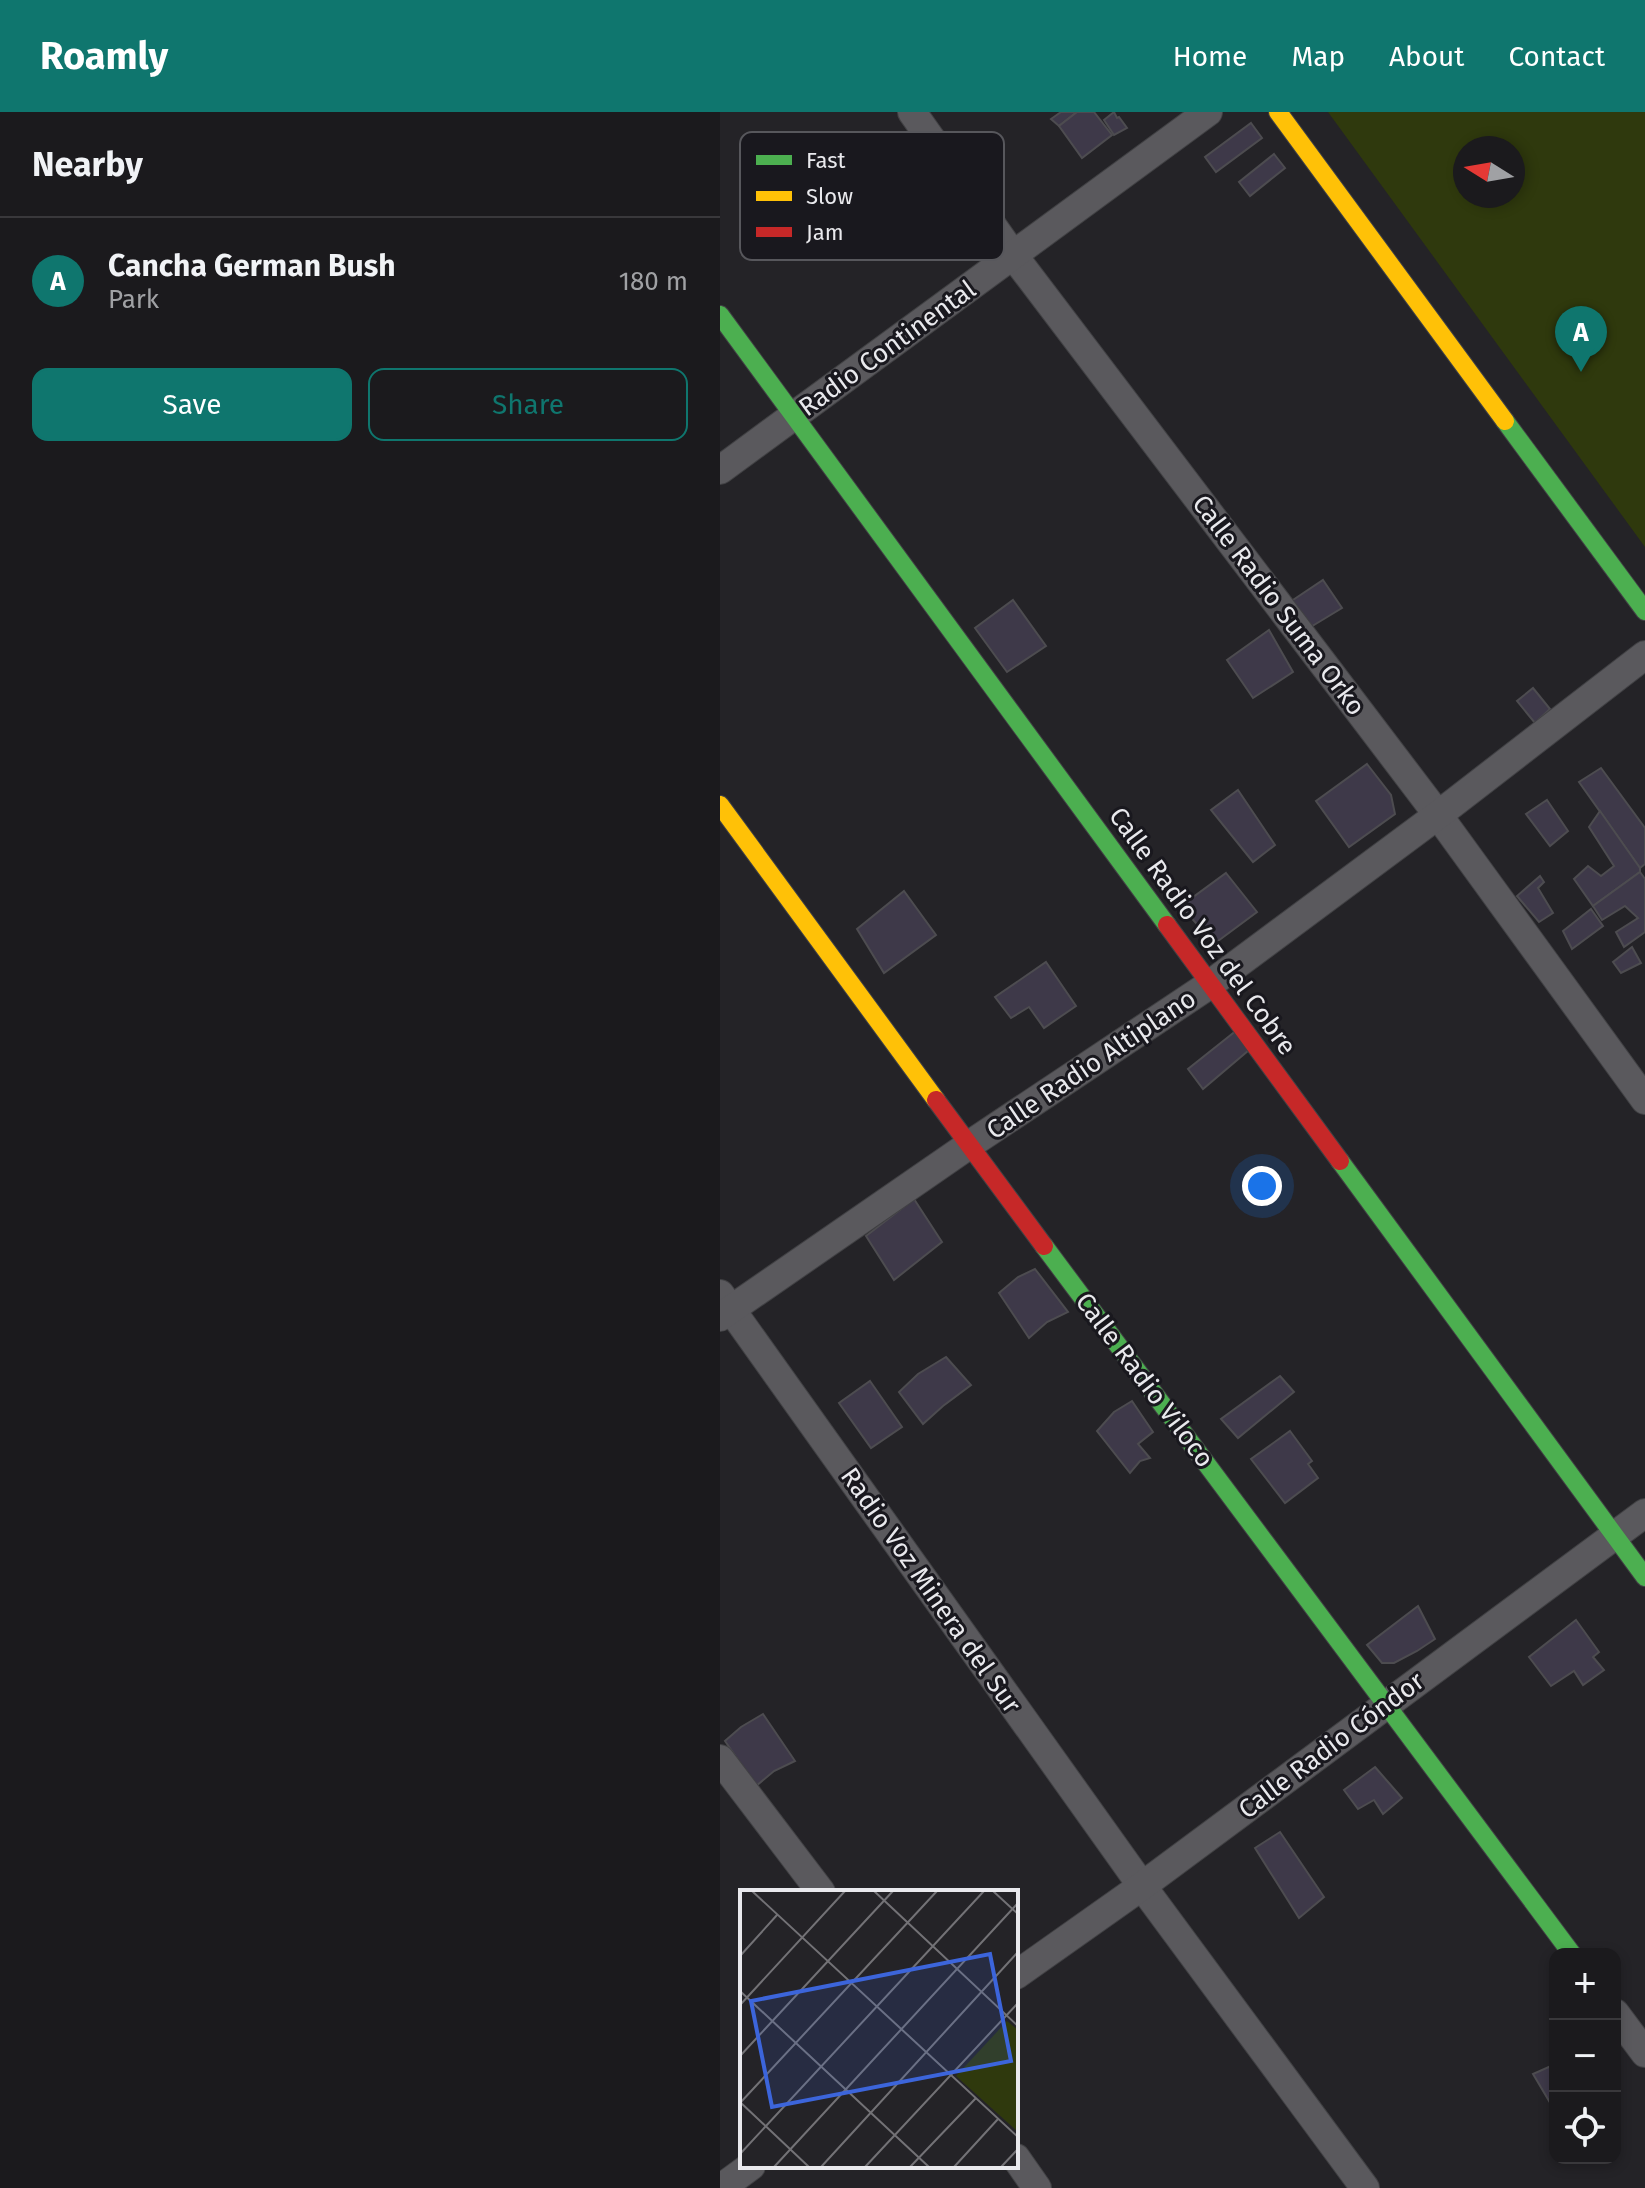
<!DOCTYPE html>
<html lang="en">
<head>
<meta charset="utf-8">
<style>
	:root { --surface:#1b1a1d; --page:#28272a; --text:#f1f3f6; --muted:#a0a1a4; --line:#39383b; --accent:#0f766e }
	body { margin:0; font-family:"Fira Sans",sans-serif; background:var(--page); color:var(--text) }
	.controls { position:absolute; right:24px; bottom:24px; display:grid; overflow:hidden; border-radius:16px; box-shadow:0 4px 12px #0003 }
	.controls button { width:72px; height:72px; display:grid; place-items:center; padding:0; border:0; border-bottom:2px solid var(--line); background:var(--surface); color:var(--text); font:40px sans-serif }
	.compass { position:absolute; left:733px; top:24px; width:72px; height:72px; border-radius:50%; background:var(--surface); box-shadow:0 4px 12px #0003; rotate:281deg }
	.you { position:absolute; left:542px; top:1074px; width:28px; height:28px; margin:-20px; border:6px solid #fff; border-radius:50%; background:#1a73e8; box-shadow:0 0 0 12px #1a73e833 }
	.badge { display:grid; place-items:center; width:52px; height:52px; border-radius:50%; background:var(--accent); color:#fff; font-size:26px; font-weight:700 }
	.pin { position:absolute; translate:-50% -66px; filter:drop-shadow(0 2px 4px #0008) }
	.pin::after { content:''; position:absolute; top:42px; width:28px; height:24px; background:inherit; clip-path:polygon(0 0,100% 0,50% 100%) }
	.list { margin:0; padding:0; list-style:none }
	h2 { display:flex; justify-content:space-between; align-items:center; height:104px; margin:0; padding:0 32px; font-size:34px }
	h2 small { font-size:26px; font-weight:400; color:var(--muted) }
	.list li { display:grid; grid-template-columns:52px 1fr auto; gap:24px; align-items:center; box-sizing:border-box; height:128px; padding:0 32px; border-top:2px solid var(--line) }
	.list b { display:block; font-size:30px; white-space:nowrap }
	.list p { margin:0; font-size:26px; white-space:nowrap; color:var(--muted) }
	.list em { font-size:26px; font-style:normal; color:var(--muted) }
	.actions { display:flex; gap:16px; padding:24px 32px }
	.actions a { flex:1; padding:18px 0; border:2px solid var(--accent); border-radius:16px; text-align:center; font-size:28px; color:var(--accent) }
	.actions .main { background:var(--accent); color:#fff }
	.icon { flex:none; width:44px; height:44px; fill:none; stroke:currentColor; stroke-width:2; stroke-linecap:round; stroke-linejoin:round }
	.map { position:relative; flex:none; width:925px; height:2076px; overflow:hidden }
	header { display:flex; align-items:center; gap:48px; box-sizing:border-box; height:112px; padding:0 40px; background:var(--accent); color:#fff }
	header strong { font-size:38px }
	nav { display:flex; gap:44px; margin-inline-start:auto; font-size:28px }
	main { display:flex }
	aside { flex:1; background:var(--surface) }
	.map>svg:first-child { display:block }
	.green { fill:#2f390d; fill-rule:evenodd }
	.building { fill:#3e3949; stroke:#4d4c50; stroke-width:2 }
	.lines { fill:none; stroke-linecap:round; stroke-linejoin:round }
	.street-casing { stroke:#414144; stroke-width:30 }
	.fast-casing { stroke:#414144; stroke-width:20 }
	.slow-casing { stroke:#414144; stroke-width:20 }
	.jam-casing { stroke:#414144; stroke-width:20 }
	.street { stroke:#5a595d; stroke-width:28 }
	.fast { stroke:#4caf50; stroke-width:18 }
	.slow { stroke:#ffc107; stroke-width:18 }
	.jam { stroke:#c62828; stroke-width:18 }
	.labels { text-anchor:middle; stroke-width:6; stroke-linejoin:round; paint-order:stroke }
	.street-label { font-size:26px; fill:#e9e9ed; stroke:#19181e }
	.inset-road { fill:none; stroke:#737276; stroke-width:2 }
	.view { fill:#3c65db; fill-opacity:0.15; stroke:#3c65db; stroke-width:4 }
	.inset-edge { fill:none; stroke:#e9e9ed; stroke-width:4 }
	.key { fill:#19181e; stroke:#57575c; stroke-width:2 }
	.key-label { font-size:22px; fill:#e9e9ed }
</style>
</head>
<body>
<header>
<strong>Roamly</strong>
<nav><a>Home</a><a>Map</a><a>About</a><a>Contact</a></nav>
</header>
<main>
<aside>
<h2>Nearby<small></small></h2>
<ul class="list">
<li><span class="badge">A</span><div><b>Cancha German Bush</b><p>Park</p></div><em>180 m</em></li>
</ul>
<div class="actions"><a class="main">Save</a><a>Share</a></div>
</aside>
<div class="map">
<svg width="925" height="2076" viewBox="0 0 925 2076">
	<rect width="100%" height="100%" fill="#242327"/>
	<!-- green -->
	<path class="green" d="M608,0H925V435ZM745,36H793V84H745Z"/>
	<!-- building -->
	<g class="building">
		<polygon points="341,0 357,0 339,14 331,7"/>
		<polygon points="357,0 374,0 392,23 362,46 339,14"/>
		<polygon points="394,0 397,6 399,5 407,16 394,23 384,8"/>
		<polygon points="531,11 542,26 496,60 485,45"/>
		<polygon points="554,42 565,56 530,84 519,70"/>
		<polygon points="603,468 622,496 589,516 570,490"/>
		<polygon points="293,488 326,534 287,560 255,516"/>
		<polygon points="549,518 573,560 533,586 507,548"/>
		<polygon points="813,576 830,597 815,611 797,589"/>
		<polygon points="647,652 671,683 675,702 629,735 596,689"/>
		<polygon points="881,656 925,716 925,752 920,756 859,670"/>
		<polygon points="518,678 555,733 533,750 491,698"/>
		<polygon points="827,688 848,719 830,734 806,702"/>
		<polygon points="880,699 920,756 920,760 873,794 854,767 868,754 881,764 894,754 869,715"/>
		<polygon points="920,760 925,767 925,820 904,835 896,820 918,806 905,794 882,808 873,794"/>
		<polygon points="506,761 537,800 494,832 461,794"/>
		<polygon points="820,764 824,770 818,776 833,801 819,810 797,784"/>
		<polygon points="184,779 216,823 164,861 137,817"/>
		<polygon points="871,797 883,814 852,837 843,819"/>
		<polygon points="912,835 921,851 901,861 893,850"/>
		<polygon points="326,850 356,894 324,916 309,895 291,906 275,885"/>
		<polygon points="517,918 529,938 483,977 468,957"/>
		<polygon points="194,1087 222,1130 174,1168 146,1124"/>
		<polygon points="315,1157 348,1200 327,1210 309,1226 279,1181 298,1165"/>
		<polygon points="226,1245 251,1273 223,1294 203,1312 179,1280 198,1262"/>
		<polygon points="560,1264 574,1280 518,1326 501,1307"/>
		<polygon points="150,1269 182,1315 151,1336 119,1291"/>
		<polygon points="412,1289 433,1320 418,1332 430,1346 420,1349 410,1361 377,1319 394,1300"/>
		<polygon points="570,1319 592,1349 588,1352 598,1366 565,1391 531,1347"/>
		<polygon points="698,1494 715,1527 697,1539 674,1551 662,1551 647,1533"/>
		<polygon points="856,1508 879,1540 873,1545 884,1558 863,1573 854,1559 831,1574 809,1545"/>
		<polygon points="43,1602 75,1649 54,1659 36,1674 5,1629 21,1615"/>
		<polygon points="655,1655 682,1686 663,1702 654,1688 638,1697 624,1678"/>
		<polygon points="560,1720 604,1785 579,1806 535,1736"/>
		<polygon points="831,1954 835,1958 835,1999 813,1962"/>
	</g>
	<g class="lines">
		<!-- street casing -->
		<g class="street-casing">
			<g id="street">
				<polyline points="192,0 293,143 718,703 925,988"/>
				<polyline points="0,358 488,0"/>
				<polyline points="0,1182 422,1774 645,2076"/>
				<polyline points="0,1205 249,1033 489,873 718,703 925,543"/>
				<polyline points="0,1647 101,1780"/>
				<polyline points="296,1863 422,1774 925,1401"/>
				<polyline points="895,1901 925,1941"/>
				<polyline points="296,2046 317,2076"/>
				<polyline points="1,2076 31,2054"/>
			</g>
		</g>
		<!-- fast casing -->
		<g class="fast-casing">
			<g id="fast">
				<polyline points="0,203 447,813"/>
				<polyline points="785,309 925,499"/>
				<polyline points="620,1049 925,1465"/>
				<polyline points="324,1134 852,1842"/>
			</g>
		</g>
		<!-- slow casing -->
		<g class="slow-casing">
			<g id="slow">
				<polyline points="558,0 785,309"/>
				<polyline points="0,693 216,988"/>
			</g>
		</g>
		<!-- jam casing -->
		<g class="jam-casing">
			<g id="jam">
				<polyline points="447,813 620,1049"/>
				<polyline points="216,988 324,1134"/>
			</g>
		</g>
		<!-- street -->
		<use href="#street" class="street"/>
		<!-- fast -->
		<use href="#fast" class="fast"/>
		<!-- slow -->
		<use href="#slow" class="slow"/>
		<!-- jam -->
		<use href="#jam" class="jam"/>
	</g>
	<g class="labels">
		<!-- street labels -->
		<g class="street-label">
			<text transform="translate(167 236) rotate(-36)" y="9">Radio Continental</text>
			<text transform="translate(559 493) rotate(53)" y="9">Calle Radio Suma Orko</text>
			<text transform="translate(483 819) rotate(54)" y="9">Calle Radio Voz del Cobre</text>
			<text transform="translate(371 952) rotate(-34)" y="9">Calle Radio Altiplano</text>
			<text transform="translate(425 1268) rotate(53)" y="9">Calle Radio Viloco</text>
			<text transform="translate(211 1478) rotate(55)" y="9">Radio Voz Minera del Sur</text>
			<text transform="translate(611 1633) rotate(-37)" y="9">Calle Radio Cóndor</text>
		</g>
	</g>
	<!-- overview -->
	<g transform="translate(20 1778)">
		<rect width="278" height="278" fill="#242327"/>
		<path d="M267,131L278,140V242L216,186Z" fill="#2f390d"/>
		<path class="inset-road" d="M12,1L278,247M134,1L278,136M253,1L278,24M0,66L37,25M0,101L189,277M0,115L105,1M0,166L153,1M0,212L69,277M0,213L197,1M0,264L244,1M34,277L278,13M81,277L278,62M125,277L278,113M170,277L236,208M214,277L258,229M261,277L278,259"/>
		<path class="view" d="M250,64L271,171L32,217L11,111Z"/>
		<rect width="278" height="278" class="inset-edge"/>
	</g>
	<!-- legend -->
	<rect x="20" y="20" width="264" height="128" rx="12" class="key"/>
	<rect x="36" y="43" width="36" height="10" fill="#4caf50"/>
	<rect x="36" y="79" width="36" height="10" fill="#ffc107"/>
	<rect x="36" y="115" width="36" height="10" fill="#c62828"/>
	<g class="key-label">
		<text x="86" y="56">Fast</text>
		<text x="86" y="92">Slow</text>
		<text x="86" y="128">Jam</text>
	</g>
</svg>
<div class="controls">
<button>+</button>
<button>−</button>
<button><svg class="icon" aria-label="locate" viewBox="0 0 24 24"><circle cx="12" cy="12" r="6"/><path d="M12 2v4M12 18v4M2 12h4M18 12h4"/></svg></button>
</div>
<svg class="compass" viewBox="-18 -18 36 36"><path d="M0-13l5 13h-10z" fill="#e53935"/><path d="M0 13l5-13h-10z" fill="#a0a1a4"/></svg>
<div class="you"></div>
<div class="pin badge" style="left:861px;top:260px">A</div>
</div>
</main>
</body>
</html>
